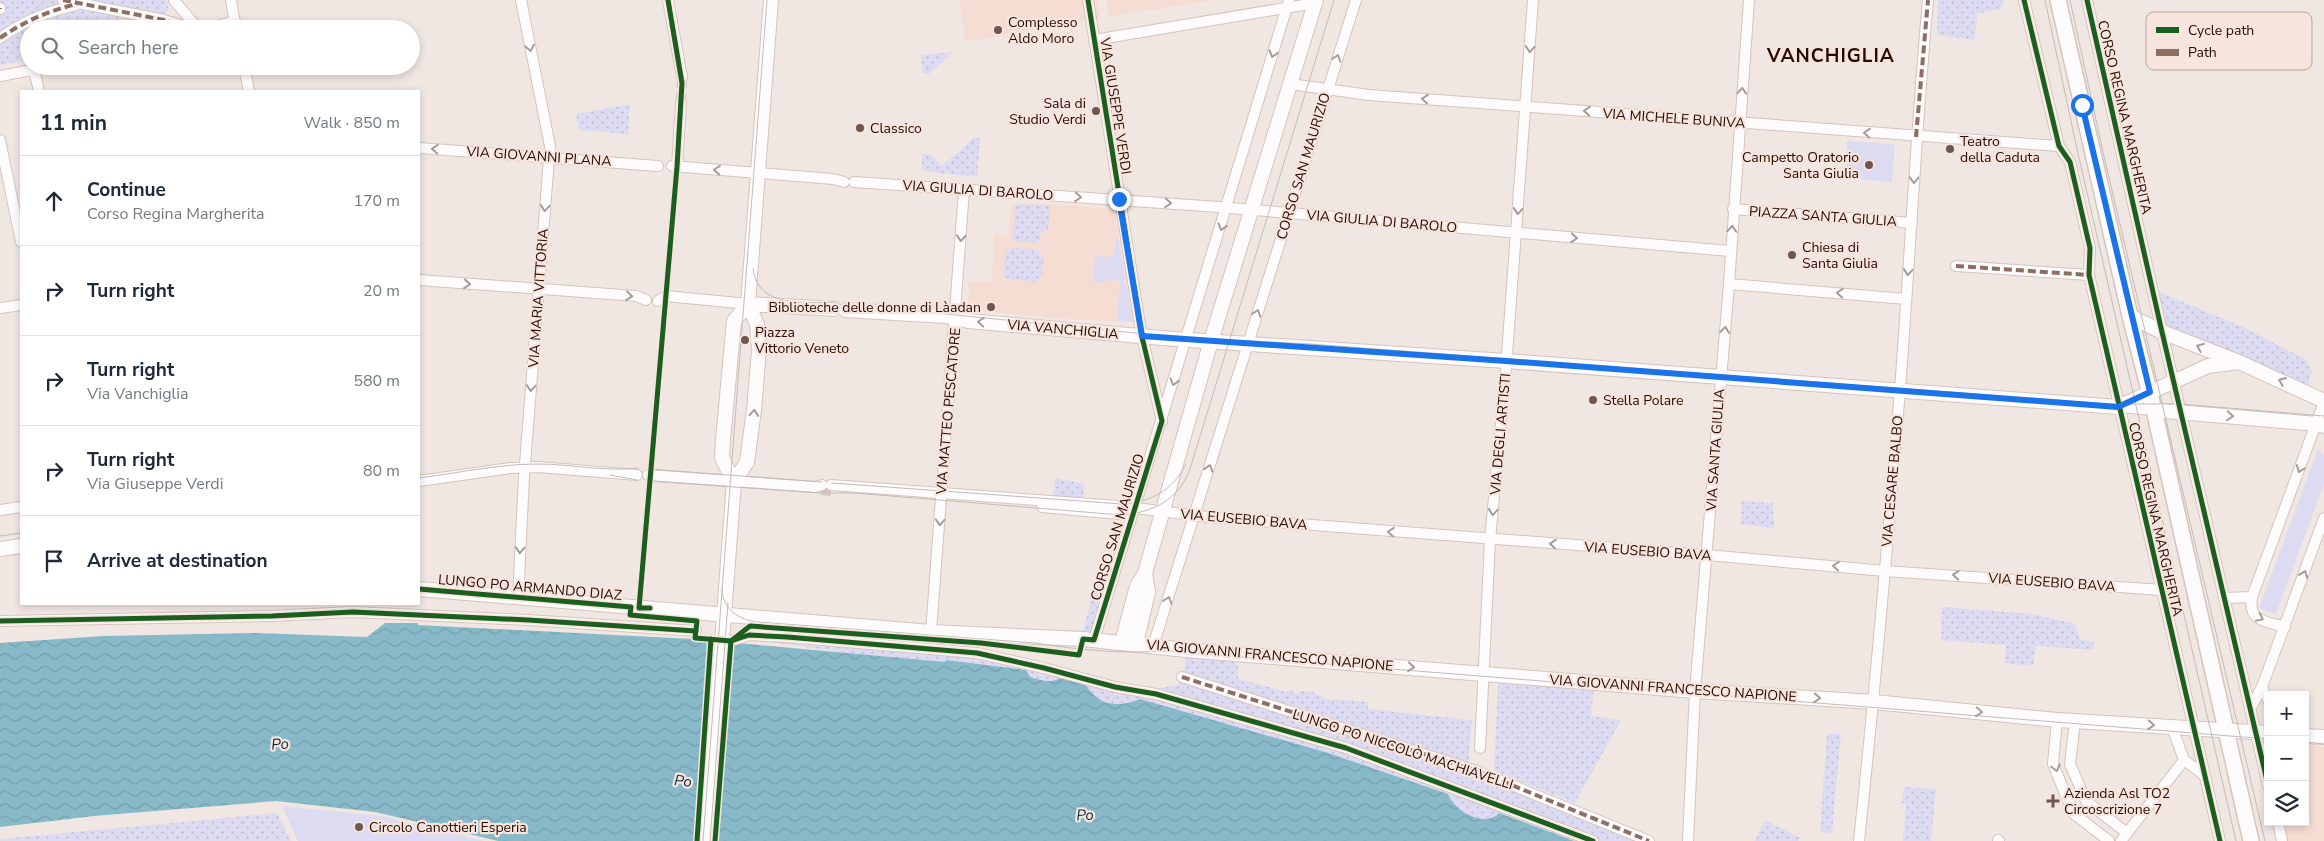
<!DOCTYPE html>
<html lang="en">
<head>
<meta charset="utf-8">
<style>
	:root { --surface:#fff; --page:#f6f6f7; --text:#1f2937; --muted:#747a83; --line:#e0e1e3 }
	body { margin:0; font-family:"Nunito Sans",sans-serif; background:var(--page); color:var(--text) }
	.controls { position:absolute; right:15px; bottom:15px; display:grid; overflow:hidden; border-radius:0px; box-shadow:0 2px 8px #0003 }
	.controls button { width:45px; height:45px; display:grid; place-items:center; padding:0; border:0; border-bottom:1px solid var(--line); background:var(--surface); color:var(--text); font:25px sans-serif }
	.stop { position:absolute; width:15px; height:15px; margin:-11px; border:4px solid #1a73e8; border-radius:50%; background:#fff }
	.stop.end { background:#1a73e8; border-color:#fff; box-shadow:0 1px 5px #0008 }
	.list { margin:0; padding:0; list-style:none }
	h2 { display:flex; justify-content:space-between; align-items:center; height:65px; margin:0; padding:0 20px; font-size:21px }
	h2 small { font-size:16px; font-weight:400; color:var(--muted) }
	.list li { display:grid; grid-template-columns:32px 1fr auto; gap:15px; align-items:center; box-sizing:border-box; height:90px; padding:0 20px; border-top:1px solid var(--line) }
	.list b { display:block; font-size:19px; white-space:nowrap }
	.list p { margin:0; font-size:16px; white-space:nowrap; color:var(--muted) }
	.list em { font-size:16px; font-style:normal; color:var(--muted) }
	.icon { flex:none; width:28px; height:28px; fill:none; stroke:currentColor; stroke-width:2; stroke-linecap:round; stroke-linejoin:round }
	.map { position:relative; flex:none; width:2324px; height:841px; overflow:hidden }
	.search { position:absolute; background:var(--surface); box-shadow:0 2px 8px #0003; left:20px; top:20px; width:400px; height:55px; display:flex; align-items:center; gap:12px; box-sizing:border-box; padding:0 18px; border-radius:28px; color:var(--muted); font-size:19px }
	.panel { position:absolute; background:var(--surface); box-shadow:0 2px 8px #0003; left:20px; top:90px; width:400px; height:515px; border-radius:0px }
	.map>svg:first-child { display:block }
	.built { fill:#f6ddd3 }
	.grass { fill:#dddbf2 }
	.park { fill:url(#park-dots) }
	.water { fill:url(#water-waves) }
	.pier { fill:#f0e7e3 }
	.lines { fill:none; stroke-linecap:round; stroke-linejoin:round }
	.street-tunnel { stroke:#d2c6c1; stroke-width:10; stroke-dasharray:10 5; stroke-linecap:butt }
	.street-casing { stroke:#d6c3bb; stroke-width:12 }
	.secondary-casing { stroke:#d6c3bb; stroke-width:16 }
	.primary-casing { stroke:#d6c3bb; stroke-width:18 }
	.street { stroke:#fdfbfb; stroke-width:10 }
	.secondary { stroke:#fdfbfb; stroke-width:14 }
	.primary { stroke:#fdfbfb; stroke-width:15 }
	.tram { stroke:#c0bcba; stroke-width:1 }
	.quiet { stroke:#8d6e63; stroke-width:4; stroke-dasharray:8 4; stroke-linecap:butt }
	.cycleway-casing { stroke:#f6e4dd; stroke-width:8 }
	.cycleway { stroke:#1b5e20; stroke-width:5 }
	.oneway { stroke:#a79b97 }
	.route { stroke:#1a73e8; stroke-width:6 }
	.poi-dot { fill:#6d5750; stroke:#f6e4dd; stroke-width:2 }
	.labels { text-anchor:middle; stroke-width:4.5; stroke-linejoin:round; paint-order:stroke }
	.poi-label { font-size:14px; fill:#270a01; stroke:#f6e4dd; text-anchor:start }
	.street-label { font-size:14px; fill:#270a01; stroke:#f6e4dd }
	.water-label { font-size:15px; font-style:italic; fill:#0b2f3a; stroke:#f6e4dd }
	.district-label { font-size:19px; font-weight:bold; letter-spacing:1px; fill:#270a01; stroke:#f6e4dd }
	.key { fill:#f6e4dd; stroke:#b8a39b; stroke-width:1 }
	.key-label { font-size:14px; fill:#270a01 }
</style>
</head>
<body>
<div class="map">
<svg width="2324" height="841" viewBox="0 0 2324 841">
	<defs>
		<pattern id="park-dots" width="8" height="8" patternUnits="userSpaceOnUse" patternTransform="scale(1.25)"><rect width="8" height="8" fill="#dddbf2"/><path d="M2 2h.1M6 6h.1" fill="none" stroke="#bebbce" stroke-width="1.8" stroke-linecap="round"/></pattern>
		<pattern id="water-waves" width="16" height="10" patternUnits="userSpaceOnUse" patternTransform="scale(1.25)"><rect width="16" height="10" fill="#88b9c9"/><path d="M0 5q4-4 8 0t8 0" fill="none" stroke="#759eab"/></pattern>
	</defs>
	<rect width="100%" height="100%" fill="#f0e7e3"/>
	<!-- built -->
	<g class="built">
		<polygon points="960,0 1097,0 1100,18 965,42"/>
		<polygon points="1106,0 1212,0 1108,17"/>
		<polygon points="1012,204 1067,205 1114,210 1133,322 1066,319 968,310 969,288 967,281 992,282 994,235 1008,236"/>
		<polygon points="2305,745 2324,747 2324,841 2285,841 2281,822 2305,822"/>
	</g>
	<!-- grass -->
	<g class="grass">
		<polygon points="1847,141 1895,144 1892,182 1845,178"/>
		<polygon points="1118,237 1133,322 1117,321 1120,280 1093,282 1095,256 1112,257"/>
		<polygon points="2318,449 2324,455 2324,484 2276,614 2259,608"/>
		<polygon points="282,806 381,816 485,841 298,841"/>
	</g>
	<!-- park -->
	<g class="park">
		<polygon points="0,0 165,0 169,4 161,29 29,29 29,60 0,65"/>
		<polygon points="1938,0 2003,0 2001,9 1977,14 1975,40 1937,35"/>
		<polygon points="953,52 929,74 923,73 921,55"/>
		<polygon points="630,104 628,134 579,130 576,114"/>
		<polygon points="974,138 980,138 977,177 922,171 922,154 932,155 942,166"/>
		<polygon points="1016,204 1050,205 1048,230 1040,232 1039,243 1012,241"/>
		<polygon points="1012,248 1037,249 1043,257 1042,275 1035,282 1004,278 1005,253"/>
		<polygon points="2152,289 2243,327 2305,359 2312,371 2307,387 2162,332"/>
		<polygon points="1055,478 1084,484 1083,504 1053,501"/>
		<polygon points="1742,501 1773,503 1774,528 1741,524"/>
		<polygon points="1094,587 1108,592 1095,634 1083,632"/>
		<polygon points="1942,607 2032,614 2075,624 2080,639 2094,643 2094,650 2036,646 2033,666 2004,663 2006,645 1941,640"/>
		<polygon points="754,630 977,653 1114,691 1232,717 1156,694 1159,688 1178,685 1185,665 1186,650 1218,652 1238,664 1238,679 1284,691 1294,690 1293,694 1300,694 1300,691 1312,692 1328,699 1368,702 1368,709 1472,720 1468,768 1649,841 1535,841 1117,713 1019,677 754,640"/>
		<polygon points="1498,682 1594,688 1591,716 1621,720 1575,803 1494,771"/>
		<polygon points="1827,734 1841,734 1832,833 1820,832"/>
		<polygon points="1904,787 1936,789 1931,841 1903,841 1906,804 1902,803"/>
		<polygon points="277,813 291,841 0,841 0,839"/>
		<polygon points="1765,820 1800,838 1798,841 1755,841"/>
	</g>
	<!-- water -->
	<path class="water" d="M385,623H418V625L693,639L945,662L946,660L1026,670L1030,677C1041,680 1050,684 1060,678L1085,684C1098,706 1118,708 1140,699L1328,753L1448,794C1453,810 1485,829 1499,813L1574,841H498L375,812L276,801L94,816L0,827V643L103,636L255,633L367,637Z"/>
	<!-- pier -->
	<polygon class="pier" points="710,640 732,642 717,841 695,841"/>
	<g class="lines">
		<!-- street-tunnel -->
		<g class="street-tunnel">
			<polyline points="681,103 682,77"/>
			<polyline points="821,490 831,491"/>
		</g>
		<!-- street casing -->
		<g class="street-casing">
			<g id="street">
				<polyline points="63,0 164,20 193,29"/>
				<polyline points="174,0 198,29"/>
				<polyline points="231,0 236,29"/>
				<polyline points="668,0 682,77"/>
				<polyline points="1088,0 1142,337 1162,421"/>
				<polyline points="2024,0 2059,146 2070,162 2090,248 2089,275 2220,841"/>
				<polyline points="2087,0 2162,332 2268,785"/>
				<polyline points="0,8 0,9"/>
				<polyline points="206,29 235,21"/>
				<path d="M0,38C24,21 48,11 76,5"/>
				<polyline points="1094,40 1315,3"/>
				<polyline points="244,66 249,91"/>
				<polyline points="34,70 39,91"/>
				<polyline points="0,76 53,66"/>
				<polyline points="1290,84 1369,95 2059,146"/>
				<polyline points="0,140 21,242"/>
				<polyline points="419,148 658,166"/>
				<polyline points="672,166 833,179 844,182"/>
				<polyline points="677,167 681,103"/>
				<polyline points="854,182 1219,207 1730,251"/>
				<polyline points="1733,209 1912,223"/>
				<polyline points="1956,266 2089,275"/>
				<polyline points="419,280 636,296 646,300"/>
				<polyline points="1729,284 1906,299"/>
				<polyline points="658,301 666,296 748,304"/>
				<polyline points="0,308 21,305"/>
				<polyline points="2119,407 2154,410"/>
				<polyline points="648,475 815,487 822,485"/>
				<polyline points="419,481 511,468 538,467 637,475"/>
				<polyline points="831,485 1119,506 1208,517 1707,555 1885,571 2162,590"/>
				<polyline points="1042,507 1119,514 1131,510"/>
				<polyline points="0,510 21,507"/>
				<polyline points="518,598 524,477 550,146 521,0"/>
				<polyline points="2226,598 2252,597"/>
				<polyline points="0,621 272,616 353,612 528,620 696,631"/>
				<path d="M2285,627C2265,621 2248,622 2252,597L2324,402"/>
				<polyline points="931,632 964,190"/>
				<polyline points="1094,640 1289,0"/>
				<polyline points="731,641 749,635 787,637 977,653 1044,668 1115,687 1156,694 1346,748 1593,841"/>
				<polyline points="1153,646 1356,0"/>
				<polyline points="1182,677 1477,771 1649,841"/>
				<polyline points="2262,687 2268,700"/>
				<polyline points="2250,709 2262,687 2324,518"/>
				<polyline points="2057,720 2053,764 2073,813 2109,841"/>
				<polyline points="2075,721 2070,764 2086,801 2127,833"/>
				<polyline points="2172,727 2184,760 2204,775"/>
				<polyline points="1480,748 1490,540 1506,368 1533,0"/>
				<polyline points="2278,822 2282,841"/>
				<polyline points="1998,840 1999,841"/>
				<polyline points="1688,841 1695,691 1729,284 1749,0"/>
				<path d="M1859,841C1875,691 1888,540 1900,389C1910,259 1916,130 1928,0"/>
				<polyline points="2121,841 2184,760"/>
			</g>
		</g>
		<!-- secondary casing -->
		<g class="secondary-casing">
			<g id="secondary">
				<polyline points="748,304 834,309"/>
				<polyline points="846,310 945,316 968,321 1174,339 1506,361 2118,407 2208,366 2239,362"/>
				<polyline points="2130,316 2162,332 2239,362 2324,401"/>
				<polyline points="2154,410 2317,424 2324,426"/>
				<polyline points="734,482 747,462 754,410 759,350 757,324 748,304 771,0"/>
				<polyline points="0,549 21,546"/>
				<polyline points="419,589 931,632 1083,639 1186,650 1695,691 1874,702 2057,720 2268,733"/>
				<polyline points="1122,642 1137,586 1145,573 1211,341 1316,0"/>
				<polyline points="1136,644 1148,592 1145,573"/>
				<polyline points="2305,736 2324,737"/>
				<polyline points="707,841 734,482 722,458 723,440 734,321 748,304"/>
			</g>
		</g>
		<!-- primary casing -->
		<g class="primary-casing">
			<polyline id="primary" points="2058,0 2130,316 2154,410 2251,841"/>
		</g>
		<!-- street -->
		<use href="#street" class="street"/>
		<!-- secondary -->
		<use href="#secondary" class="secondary"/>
		<!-- primary -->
		<use href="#primary" class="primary"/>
		<!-- tram -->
		<g class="tram">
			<polyline points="2045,0 2077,149 2236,841"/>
			<polyline points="2070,0 2103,152 2265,841"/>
			<path d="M753,269C758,309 804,301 835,303"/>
			<polyline points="846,304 1175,337 1310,344 2110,404 2180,404 2324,416"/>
			<polyline points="649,469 822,482"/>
			<polyline points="610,475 637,480"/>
			<path d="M419,478C458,473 498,464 538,464C571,464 604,472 638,468"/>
			<polyline points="648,481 821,493"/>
			<path d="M832,483L1122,504C1152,502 1173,490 1186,464"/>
			<path d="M831,493H854L1121,515C1152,513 1179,500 1190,469L1334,0"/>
			<polyline points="0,536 21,533"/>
			<path d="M722,589C723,610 739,620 758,622L1035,643C1079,650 1122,654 1166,651L2268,739"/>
			<polyline points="2305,742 2324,744"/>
			<polyline points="703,841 767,0"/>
			<polyline points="710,841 728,603"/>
		</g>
		<!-- quiet -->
		<g class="quiet">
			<polyline points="63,0 164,20 193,29"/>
			<polyline points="0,8 0,9"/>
			<path d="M0,38C25,21 48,11 77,4"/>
			<polyline points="1916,137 1928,0"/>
			<polyline points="1956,266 2089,275"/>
			<polyline points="1182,677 1477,771 1649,841"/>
		</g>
		<!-- cycleway casing -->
		<g class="cycleway-casing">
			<g id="cycleway">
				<polyline points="2024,0 2059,146 2070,162 2090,248 2089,275 2220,841"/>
				<polyline points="2087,0 2162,332 2268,785"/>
				<polyline points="419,589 631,607 630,615 697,621 695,638 731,641 749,635 787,637 977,653 1044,668 1115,687 1156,694 1346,748 1593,841"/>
				<polyline points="650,608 639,608 677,167 682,83 668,0"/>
				<polyline points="0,621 272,616 353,612 528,620 696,631"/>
				<polyline points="697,841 711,639"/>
				<polyline points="715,841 731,641 750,626 981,643 1079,655 1083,639 1094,640 1162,421 1142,337 1088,0"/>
			</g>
		</g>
		<!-- cycleway -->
		<use href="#cycleway" class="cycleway"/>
	</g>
	<!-- one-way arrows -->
	<defs><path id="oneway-chevron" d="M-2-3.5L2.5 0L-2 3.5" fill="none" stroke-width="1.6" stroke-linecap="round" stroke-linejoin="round" transform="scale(1.25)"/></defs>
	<g class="oneway">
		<use href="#oneway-chevron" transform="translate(530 48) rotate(79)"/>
		<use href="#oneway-chevron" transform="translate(1530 49) rotate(94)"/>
		<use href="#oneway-chevron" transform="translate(1273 54) rotate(106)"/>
		<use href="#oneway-chevron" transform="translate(1337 58) rotate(-72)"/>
		<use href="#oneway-chevron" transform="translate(1742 91) rotate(-86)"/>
		<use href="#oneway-chevron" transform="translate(1425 99) rotate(-176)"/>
		<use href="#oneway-chevron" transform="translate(1587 111) rotate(-176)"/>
		<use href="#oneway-chevron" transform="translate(1867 133) rotate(-176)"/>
		<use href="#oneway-chevron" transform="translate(435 149) rotate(-176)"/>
		<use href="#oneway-chevron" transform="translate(717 170) rotate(-175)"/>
		<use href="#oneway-chevron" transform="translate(1914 180) rotate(92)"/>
		<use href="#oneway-chevron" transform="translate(1078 197) rotate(4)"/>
		<use href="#oneway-chevron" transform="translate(1168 203) rotate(4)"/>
		<use href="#oneway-chevron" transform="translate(545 208) rotate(95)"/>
		<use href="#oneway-chevron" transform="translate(1518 211) rotate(95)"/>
		<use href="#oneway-chevron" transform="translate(1222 227) rotate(107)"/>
		<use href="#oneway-chevron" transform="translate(1732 229) rotate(-86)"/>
		<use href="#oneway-chevron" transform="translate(961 238) rotate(94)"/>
		<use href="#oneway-chevron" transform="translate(1574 238) rotate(5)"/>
		<use href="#oneway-chevron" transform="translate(1908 272) rotate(95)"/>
		<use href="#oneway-chevron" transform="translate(467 284) rotate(5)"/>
		<use href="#oneway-chevron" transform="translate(1840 293) rotate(-175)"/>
		<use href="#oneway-chevron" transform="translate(629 296) rotate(6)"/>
		<use href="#oneway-chevron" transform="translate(1257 313) rotate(-72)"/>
		<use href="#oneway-chevron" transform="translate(981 322) rotate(-175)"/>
		<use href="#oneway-chevron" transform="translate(1725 330) rotate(-84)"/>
		<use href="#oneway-chevron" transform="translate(2200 347) rotate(-158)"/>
		<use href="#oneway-chevron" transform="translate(2282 381) rotate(-157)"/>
		<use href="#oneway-chevron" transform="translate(1174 382) rotate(107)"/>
		<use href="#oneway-chevron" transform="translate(531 388) rotate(94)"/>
		<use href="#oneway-chevron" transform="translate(754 413) rotate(-85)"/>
		<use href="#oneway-chevron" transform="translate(2230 416) rotate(5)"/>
		<use href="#oneway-chevron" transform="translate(1209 468) rotate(-73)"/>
		<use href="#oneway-chevron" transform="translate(2300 469) rotate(111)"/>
		<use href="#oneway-chevron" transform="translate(1493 512) rotate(95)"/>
		<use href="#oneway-chevron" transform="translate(940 522) rotate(94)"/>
		<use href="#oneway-chevron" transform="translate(1391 532) rotate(-175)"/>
		<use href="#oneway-chevron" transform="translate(1553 544) rotate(-176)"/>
		<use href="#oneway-chevron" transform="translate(520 550) rotate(93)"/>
		<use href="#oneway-chevron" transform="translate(1836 566) rotate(-175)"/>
		<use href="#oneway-chevron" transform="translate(2304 574) rotate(-70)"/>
		<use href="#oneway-chevron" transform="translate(1956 575) rotate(-177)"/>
		<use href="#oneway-chevron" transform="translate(1168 600) rotate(-72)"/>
		<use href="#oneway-chevron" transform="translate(2260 618) rotate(26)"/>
		<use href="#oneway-chevron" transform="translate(1411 667) rotate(5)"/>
		<use href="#oneway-chevron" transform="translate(1817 698) rotate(4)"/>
		<use href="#oneway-chevron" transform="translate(1979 712) rotate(5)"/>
		<use href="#oneway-chevron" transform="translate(2151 725) rotate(4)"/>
		<use href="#oneway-chevron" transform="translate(2056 768) rotate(75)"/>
	</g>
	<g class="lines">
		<!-- route -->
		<polyline class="route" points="1119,199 1142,336 1506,361 2118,407 2150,392 2082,105"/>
	</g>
	<!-- markers -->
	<g class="poi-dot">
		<circle cx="998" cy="30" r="5"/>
		<circle cx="1096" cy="111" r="5"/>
		<circle cx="860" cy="128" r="5"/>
		<circle cx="1950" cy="149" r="5"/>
		<circle cx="1869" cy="165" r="5"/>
		<circle cx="1792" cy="255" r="5"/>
		<circle cx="991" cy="307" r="5"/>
		<circle cx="745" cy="340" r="5"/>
		<circle cx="1593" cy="400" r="5"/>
		<path d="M2050.5 793.5h5v5h5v5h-5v5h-5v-5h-5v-5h5z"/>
		<circle cx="359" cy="827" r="5"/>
	</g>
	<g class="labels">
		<!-- poi labels -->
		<g class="poi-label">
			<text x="1008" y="27">Complesso<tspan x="1008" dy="16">Aldo Moro</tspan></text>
			<text x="1086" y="108" text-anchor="end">Sala di<tspan x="1086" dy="16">Studio Verdi</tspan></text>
			<text x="870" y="133">Classico</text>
			<text x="1960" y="146">Teatro<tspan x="1960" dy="16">della Caduta</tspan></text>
			<text x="1859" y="162" text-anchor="end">Campetto Oratorio<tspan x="1859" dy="16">Santa Giulia</tspan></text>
			<text x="1802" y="252">Chiesa di<tspan x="1802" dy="16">Santa Giulia</tspan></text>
			<text x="981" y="312" text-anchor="end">Biblioteche delle donne di Làadan</text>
			<text x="755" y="337">Piazza<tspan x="755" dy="16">Vittorio Veneto</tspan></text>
			<text x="1603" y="405">Stella Polare</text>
			<text x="2064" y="798">Azienda Asl TO2<tspan x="2064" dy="16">Circoscrizione 7</tspan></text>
			<text x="369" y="832">Circolo Canottieri Esperia</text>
		</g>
		<!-- street labels -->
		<g class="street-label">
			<text transform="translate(1116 106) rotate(81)" y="5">VIA GIUSEPPE VERDI</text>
			<text transform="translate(2125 117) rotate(77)" y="5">CORSO REGINA MARGHERITA</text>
			<text transform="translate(1674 118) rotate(4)" y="5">VIA MICHELE BUNIVA</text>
			<text transform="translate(539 156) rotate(4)" y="5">VIA GIOVANNI PLANA</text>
			<text transform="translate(1303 166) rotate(-73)" y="5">CORSO SAN MAURIZIO</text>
			<text transform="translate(978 190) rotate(4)" y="5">VIA GIULIA DI BAROLO</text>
			<text transform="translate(1823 216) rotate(4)" y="5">PIAZZA SANTA GIULIA</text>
			<text transform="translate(1382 221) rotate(5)" y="5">VIA GIULIA DI BAROLO</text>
			<text transform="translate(538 298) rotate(-86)" y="5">VIA MARIA VITTORIA</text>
			<text transform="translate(1063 329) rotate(5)" y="5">VIA VANCHIGLIA</text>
			<text transform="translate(948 411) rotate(-85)" y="5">VIA MATTEO PESCATORE</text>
			<text transform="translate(1500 434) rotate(-85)" y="5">VIA DEGLI ARTISTI</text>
			<text transform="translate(1715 450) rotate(-86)" y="5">VIA SANTA GIULIA</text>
			<text transform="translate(1892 481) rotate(-85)" y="5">VIA CESARE BALBO</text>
			<text transform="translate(1244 519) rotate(5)" y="5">VIA EUSEBIO BAVA</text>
			<text transform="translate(2156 519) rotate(77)" y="5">CORSO REGINA MARGHERITA</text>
			<text transform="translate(1117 527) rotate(-73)" y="5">CORSO SAN MAURIZIO</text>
			<text transform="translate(1648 551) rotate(4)" y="5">VIA EUSEBIO BAVA</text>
			<text transform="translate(2052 582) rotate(4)" y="5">VIA EUSEBIO BAVA</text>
			<text transform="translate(530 587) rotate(5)" y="5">LUNGO PO ARMANDO DIAZ</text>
			<text transform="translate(1270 655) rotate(5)" y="5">VIA GIOVANNI FRANCESCO NAPIONE</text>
			<text transform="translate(1673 688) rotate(4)" y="5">VIA GIOVANNI FRANCESCO NAPIONE</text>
			<text transform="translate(1403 749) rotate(18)" y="5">LUNGO PO NICCOLÒ MACHIAVELLI</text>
		</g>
		<!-- water labels -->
		<g class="water-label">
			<text transform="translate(280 744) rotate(-3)" y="5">Po</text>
			<text transform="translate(683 781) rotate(6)" y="5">Po</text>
			<text transform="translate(1085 815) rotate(-2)" y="5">Po</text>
		</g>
		<!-- district labels -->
		<g class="district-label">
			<text x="1831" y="62">VANCHIGLIA</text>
		</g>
	</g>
	<!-- legend -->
	<rect x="2146" y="12" width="166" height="58" rx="8" class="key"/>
	<rect x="2156" y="27" width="23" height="6" fill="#1b5e20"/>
	<rect x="2156" y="49" width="23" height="7" fill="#8d6e63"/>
	<g class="key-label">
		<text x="2188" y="35">Cycle path</text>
		<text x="2188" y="57">Path</text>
	</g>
</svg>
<div class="controls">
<button>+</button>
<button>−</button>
<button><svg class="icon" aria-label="layers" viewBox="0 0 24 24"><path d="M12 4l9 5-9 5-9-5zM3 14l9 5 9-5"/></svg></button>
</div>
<div class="stop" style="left:2082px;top:105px"></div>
<div class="stop end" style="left:1119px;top:199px"></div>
<div class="search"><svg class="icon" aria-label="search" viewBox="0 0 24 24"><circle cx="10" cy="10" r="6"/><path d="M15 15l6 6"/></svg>Search here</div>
<section class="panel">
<h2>11 min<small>Walk · 850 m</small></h2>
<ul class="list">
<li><svg class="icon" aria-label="ahead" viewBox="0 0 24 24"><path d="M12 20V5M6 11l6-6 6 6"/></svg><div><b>Continue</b><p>Corso Regina Margherita</p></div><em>170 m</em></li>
<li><svg class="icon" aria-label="right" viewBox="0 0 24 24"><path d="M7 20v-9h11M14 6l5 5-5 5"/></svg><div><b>Turn right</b></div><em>20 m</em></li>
<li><svg class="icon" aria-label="right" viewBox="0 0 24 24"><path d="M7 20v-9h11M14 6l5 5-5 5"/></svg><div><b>Turn right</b><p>Via Vanchiglia</p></div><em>580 m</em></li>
<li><svg class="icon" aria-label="right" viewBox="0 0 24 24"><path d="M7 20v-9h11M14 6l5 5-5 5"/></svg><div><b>Turn right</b><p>Via Giuseppe Verdi</p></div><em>80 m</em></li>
<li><svg class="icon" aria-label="arrive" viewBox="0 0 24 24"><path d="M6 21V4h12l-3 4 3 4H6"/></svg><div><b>Arrive at destination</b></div></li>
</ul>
</section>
</div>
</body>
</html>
